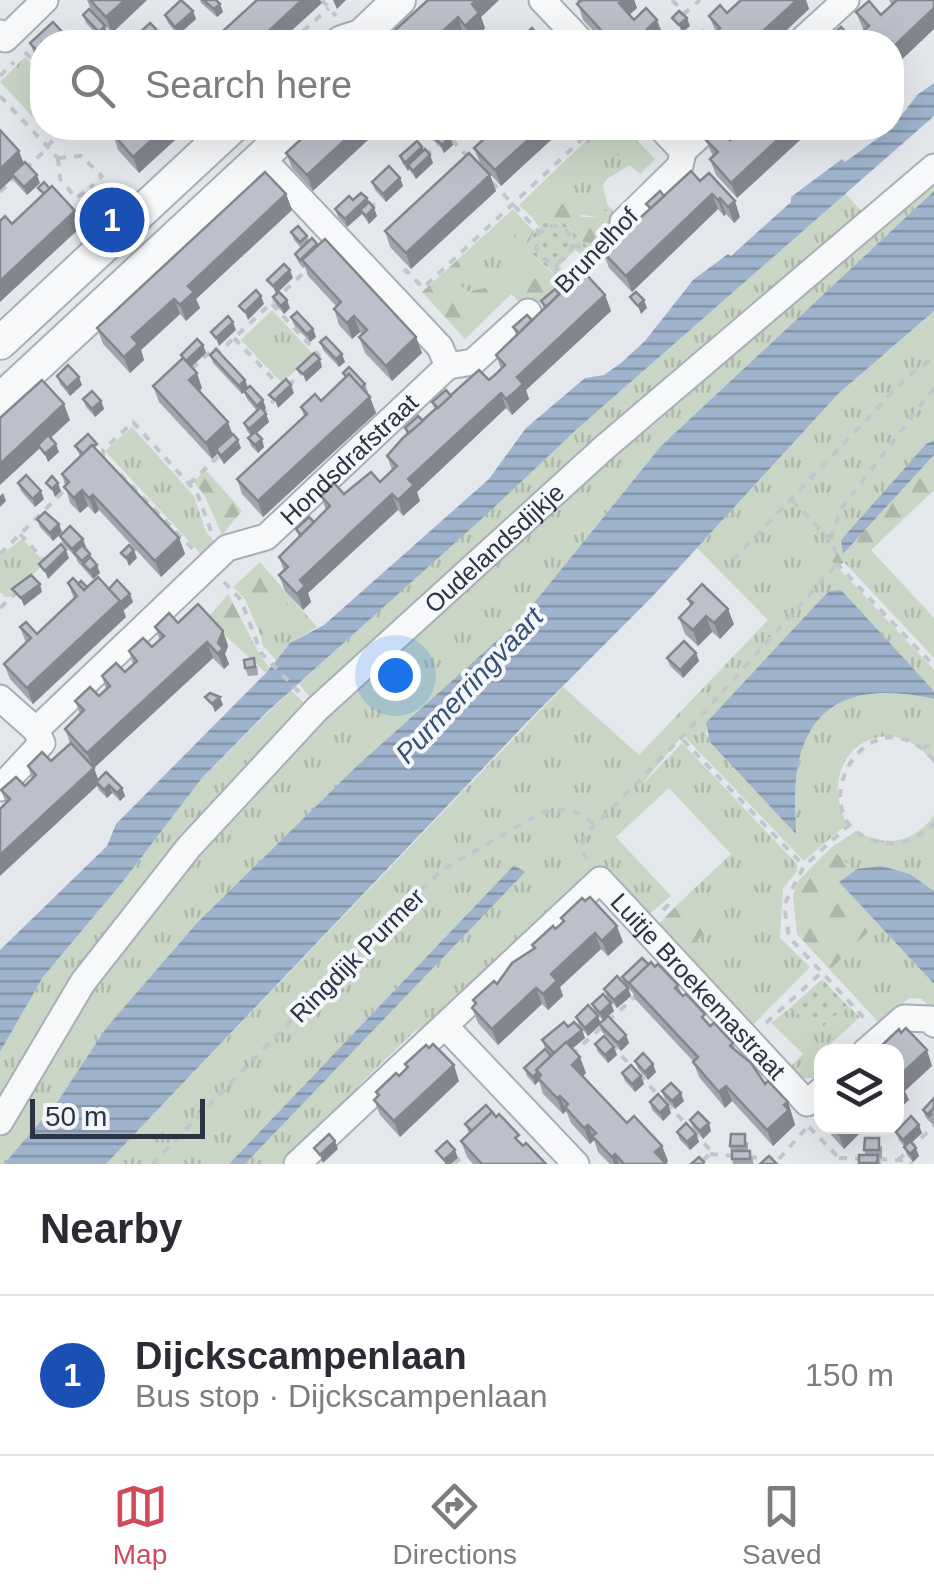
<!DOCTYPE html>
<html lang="en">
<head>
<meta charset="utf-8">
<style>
	:root { --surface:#fff; --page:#f2f2f3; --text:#2b2b33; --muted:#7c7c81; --line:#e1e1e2; --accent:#d1495b }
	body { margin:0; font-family:Arial,sans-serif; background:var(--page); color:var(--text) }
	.controls { position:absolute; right:30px; bottom:30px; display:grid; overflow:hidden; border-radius:20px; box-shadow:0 10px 40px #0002 }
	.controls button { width:90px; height:90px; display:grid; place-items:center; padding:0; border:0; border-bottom:2px solid var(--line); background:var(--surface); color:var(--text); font:50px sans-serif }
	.scale { position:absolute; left:30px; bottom:25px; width:175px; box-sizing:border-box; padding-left:10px; border:5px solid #2b3445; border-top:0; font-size:28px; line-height:35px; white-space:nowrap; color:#2b3445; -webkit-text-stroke:8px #f4f6f9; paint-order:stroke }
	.you { position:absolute; left:395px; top:675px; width:35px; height:35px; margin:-25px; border:8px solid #fff; border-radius:50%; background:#1a73e8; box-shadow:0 0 0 15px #1a73e833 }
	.badge { display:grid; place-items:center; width:65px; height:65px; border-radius:50%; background:var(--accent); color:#fff; font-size:32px; font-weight:700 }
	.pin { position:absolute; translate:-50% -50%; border:5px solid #fff; box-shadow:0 2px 10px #0006 }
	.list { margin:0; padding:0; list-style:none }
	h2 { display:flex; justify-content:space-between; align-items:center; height:130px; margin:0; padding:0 40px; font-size:42px }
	h2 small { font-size:32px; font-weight:400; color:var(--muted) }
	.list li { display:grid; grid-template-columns:65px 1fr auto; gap:30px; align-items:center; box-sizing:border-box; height:160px; padding:0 40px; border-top:2px solid var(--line) }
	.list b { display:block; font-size:38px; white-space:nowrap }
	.list p { margin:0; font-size:32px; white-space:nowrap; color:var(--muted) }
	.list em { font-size:32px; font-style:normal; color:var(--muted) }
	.icon { flex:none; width:55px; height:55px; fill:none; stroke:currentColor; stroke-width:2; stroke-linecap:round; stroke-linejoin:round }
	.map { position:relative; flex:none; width:934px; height:1164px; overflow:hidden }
	.search { position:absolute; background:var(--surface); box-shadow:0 10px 40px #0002; left:30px; right:30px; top:30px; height:110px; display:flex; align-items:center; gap:25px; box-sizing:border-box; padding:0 35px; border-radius:40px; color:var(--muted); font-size:38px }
	.sheet { height:290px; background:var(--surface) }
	nav { display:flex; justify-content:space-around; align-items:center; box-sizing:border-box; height:140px; border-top:2px solid var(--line); background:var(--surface); font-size:28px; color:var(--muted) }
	nav a { display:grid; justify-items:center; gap:5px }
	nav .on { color:var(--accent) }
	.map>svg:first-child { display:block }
	.grass { fill:url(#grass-tufts) }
	.forest { fill:url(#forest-firs) }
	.park { fill:url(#park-dots) }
	.water { fill:url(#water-rules) }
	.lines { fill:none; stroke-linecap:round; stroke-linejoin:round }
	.minor-casing { stroke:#a9aeb7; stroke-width:29 }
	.tertiary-casing { stroke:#a9aeb7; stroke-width:36 }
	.path { stroke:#c2c5cb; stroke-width:4; stroke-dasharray:8 8; stroke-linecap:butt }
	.minor { stroke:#f7f8fa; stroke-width:25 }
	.tertiary { stroke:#f7f8fa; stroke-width:32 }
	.wall { fill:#a1a5ae }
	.shaded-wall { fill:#83868d }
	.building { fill:#bbc0ca; stroke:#83868d; stroke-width:2.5 }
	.labels { text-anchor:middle; stroke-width:8; stroke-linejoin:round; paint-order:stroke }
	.street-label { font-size:25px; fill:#2b3445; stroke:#f4f6f9 }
	.water-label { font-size:28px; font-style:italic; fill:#34527a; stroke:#f4f6f9 }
</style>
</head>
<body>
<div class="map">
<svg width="934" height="1164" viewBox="0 0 934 1164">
	<defs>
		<pattern id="grass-tufts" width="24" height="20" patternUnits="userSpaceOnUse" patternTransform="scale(2.5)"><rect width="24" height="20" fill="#c9d6c5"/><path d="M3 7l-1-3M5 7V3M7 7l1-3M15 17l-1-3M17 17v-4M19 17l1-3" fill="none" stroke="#adb8ab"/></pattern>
		<pattern id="forest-firs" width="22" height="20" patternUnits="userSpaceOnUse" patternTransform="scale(2.5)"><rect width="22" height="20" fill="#c9d6c5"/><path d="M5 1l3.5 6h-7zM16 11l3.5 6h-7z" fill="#adb8ab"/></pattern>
		<pattern id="park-dots" width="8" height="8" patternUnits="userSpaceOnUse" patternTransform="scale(2.5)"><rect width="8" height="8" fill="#c9d6c5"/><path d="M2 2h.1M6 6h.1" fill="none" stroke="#adb8ab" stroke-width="1.8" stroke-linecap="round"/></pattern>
		<pattern id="water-rules" width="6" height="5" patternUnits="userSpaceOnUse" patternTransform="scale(2.5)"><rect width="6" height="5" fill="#9fb4cc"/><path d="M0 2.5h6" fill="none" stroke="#8293a7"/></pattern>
	</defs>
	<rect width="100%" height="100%" fill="#e4e7ec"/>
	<!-- grass -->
	<g class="grass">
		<polygon points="25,57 42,76 42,127 0,82"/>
		<polygon points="593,134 631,165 608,178 603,185 607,204 613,211 600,212 597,217 540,209 531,216 519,205"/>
		<path d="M934,172V191L661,446L521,619L359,764L4,1164H0V1138L17,1122L20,1108L88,984L235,802L623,439C653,434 677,405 694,380Z"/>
		<polygon points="845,193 867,217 312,699 299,684 576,430"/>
		<path d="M513,209L526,223C504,245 521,252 521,276L503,295L488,287L466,292L459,285L473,276L465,253Z"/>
		<polygon points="272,310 313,354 282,383 241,340"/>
		<path d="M934,311V440L926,444L827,556L934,670V691L841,591L822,598L707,723L706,734L795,833C797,815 794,796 796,778C806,696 862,683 934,699V764C892,704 811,751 847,824L804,861L683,735L638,789L682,743L797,864V871L783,889L780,938L810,967L748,1030L684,959L704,932L678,904L731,854L669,788L616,837L671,896L646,917L603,867L575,892L570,888L465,988L464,1001L424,1035L416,1030L360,1084L361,1095L286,1164H245L524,872L514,865L229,1164H106L563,687L639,755L768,620L697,548L838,394Z"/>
		<polygon points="132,427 194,496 206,532 214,541 201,554 105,451"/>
		<polygon points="22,539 44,561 43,565 9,597 5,597 0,592 0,556"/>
		<polygon points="871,550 934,618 934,658 843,561"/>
		<polygon points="292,599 317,627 290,643 276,660 263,646 261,636"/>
		<polygon points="291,690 305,704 0,1111 0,1052 43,977 121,884 202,778"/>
		<path d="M934,815V891L910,874L854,871L832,847L856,831C885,848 915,843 934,815Z"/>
		<polygon points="877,923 934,984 934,1011 922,999 909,998 880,1024 830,970"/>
		<polygon points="847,1005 860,1017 822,1052 821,1078 799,1078 790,1067 803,1054 771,1023 791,1007 817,1031"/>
	</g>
	<!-- forest -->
	<g class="forest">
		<polygon points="600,128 625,128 655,159 640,174 593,134"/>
		<polygon points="559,203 578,209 582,217 597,217 600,212 613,211 618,227 592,251 560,219 553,217 539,227 531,216 540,209"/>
		<path d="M526,223L534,231C521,257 547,265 562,281L538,304L531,298L523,305L511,294L465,339L422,292L465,253L473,276L460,285L466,292L488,287L503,295L521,276C520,252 504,245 526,223Z"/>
		<polygon points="934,455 934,490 871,550 837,566 826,556 841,540 844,553"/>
		<polygon points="205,469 242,511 222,535 205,496 194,482"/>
		<polygon points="260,562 292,599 261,636 245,599 233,587"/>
		<polygon points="228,594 261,657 270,668 266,673 207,619"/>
		<polygon points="832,847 854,871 839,882 877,923 830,970 797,934 793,896 798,881"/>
		<polygon points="678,904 704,932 684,959 656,927"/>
	</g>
	<!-- park -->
	<g class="park">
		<path d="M553,217L560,219L592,251L585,257L575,250L560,265L564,277L562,281C538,255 506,249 553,217Z"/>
		<polygon points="822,979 847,1005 817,1032 791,1007"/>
	</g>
	<!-- water -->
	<g class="water">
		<polygon points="934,83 934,116 576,430 487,514 268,711 202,778 121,884 43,977 0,1052 0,950 107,846 116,824 266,673 290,643 324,625 489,479 526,428 585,378 604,375 621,363 645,341 693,280 728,254 731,256 791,202 791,197 842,159 845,162 892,128 917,95"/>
		<polygon points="934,191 934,311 838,394 652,597 531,718 106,1164 4,1164 58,1101 107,1027 197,923 359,764 521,619 661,446"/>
		<polygon points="934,440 934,455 843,554 841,540 926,444"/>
		<path d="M841,590L934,691V699C863,683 805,696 796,779C794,797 796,816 796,834L710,742L706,723L822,598L830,591Z"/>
		<polygon points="514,865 525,872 245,1164 229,1164"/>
		<polygon points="881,866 910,874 934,891 934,984 839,882 857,869"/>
	</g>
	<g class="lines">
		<!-- minor casing -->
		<g class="minor-casing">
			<g id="minor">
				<polyline points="542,0 582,42"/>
				<polyline points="0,33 5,39 45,0"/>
				<polyline points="800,42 846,0"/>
				<polyline points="661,128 683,151 708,128"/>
				<polyline points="623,222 680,166 683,151"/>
				<polyline points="448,366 473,362 528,312"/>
				<polyline points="0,698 36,730 42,743 0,788"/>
				<path id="s1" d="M36,730L227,548L266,537L448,366L440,347L261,157"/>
				<polyline points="445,1026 576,1164"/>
				<polyline points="865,1052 904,1018 930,1019 934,1024"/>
				<path id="s2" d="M0,1122L83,982L189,847L317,709L605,447L934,167"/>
				<path id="s3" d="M297,1164L600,880L807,1103L822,1090"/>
			</g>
		</g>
		<!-- tertiary casing -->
		<g class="tertiary-casing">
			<g id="tertiary">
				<polyline points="342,42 361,36 399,0"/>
				<polyline points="0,343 231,128"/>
				<polyline points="0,400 293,128"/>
			</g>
		</g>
		<!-- path -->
		<g class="path">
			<polyline points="322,0 336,16"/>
			<polyline points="672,0 685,13 700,0"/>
			<polyline points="291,42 329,8"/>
			<polyline points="25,52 42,70"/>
			<polyline points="0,76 14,62"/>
			<polyline points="0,96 58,158"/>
			<polyline points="441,128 468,157"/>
			<polyline points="47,146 66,128"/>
			<polyline points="425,156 441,142"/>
			<polyline points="58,158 60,179 76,198 90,188 107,208"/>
			<polyline points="58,158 81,156 102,176 90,188"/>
			<polyline points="25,169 48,148"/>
			<polyline points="492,182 540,233"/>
			<polyline points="0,192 15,178"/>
			<polyline points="369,209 380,198"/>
			<circle cx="554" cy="244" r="18"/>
			<polyline points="573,246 581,247 591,259"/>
			<polyline points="557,263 556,271 564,280"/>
			<polyline points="404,272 406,270 423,288 594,128"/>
			<polyline points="556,292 610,240"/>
			<polyline points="272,304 319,355 316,358"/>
			<polyline points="234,338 283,389"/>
			<polyline points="192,369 215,347 219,352 309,268"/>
			<polyline points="288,386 302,372"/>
			<polyline points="934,388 841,509 832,534 837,564 934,666"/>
			<polyline points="261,415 274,400"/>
			<polyline points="103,457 103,450 133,422 197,493 211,531"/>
			<polyline points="120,474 194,550"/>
			<polyline points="189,484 222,453"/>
			<polyline points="792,500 833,543"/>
			<polyline points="20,534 44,560"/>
			<polyline points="0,554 68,487"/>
			<polyline points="733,560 906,378 934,357"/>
			<polyline points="224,582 241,600 261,653 299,692"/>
			<polyline points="0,608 16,593"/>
			<polyline points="683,740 804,866"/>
			<polyline points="923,749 934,739"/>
			<path d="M934,760C865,682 790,829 885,843C904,846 921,837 934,823"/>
			<polyline points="850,824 804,866 784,905 789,937 865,1019"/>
			<polyline points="587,859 583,853 585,835 681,738 837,564"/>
			<polyline points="663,910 674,899"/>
			<polyline points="608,1021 638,994"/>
			<polyline points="766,1023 822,972"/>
			<polyline points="611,1044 632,1067"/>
			<polyline points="571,1055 601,1028"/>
			<polyline points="639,1074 659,1096"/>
			<polyline points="666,1103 687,1125"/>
			<polyline points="809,1127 839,1158"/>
			<polyline points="693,1132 712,1152 699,1164"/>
			<polyline points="710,1154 734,1156"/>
			<polyline points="749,1157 779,1159"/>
			<polyline points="839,1158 864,1159"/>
			<polyline points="779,1159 808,1126"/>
			<polyline points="879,1159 910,1161 912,1164"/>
			<polyline points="898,1160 934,1126"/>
			<polyline points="152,1164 353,957 442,870 542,812 570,809 595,824"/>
			<polyline points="454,1164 469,1150"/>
		</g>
		<!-- minor -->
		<use href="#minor" class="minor"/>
		<!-- tertiary -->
		<use href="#tertiary" class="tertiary"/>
	</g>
	<!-- wall -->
	<g class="wall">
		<polygon points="87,0 147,0 112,33 91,10"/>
		<polygon points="200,0 216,0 220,4 223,12 217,17 201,3"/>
		<polygon points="428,0 499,0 481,17 485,28 471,42 463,33 453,42 382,42"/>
		<polygon points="577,0 634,0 637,8 629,14 634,20 663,35 668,41 678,42 604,42 583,20"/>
		<polygon points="741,0 806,0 809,9 774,42 714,42 712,36 716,32 709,16 727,13"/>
		<polygon points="889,0 934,0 892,42 830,42 828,39 853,40 864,31 856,12 881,15 892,5"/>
		<polygon points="193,11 196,19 178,35 168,23 165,15"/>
		<polygon points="83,15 108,34 102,40 86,23"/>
		<polygon points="66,36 81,42 42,42 42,66 36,59 30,43"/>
		<polygon points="188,128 139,173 118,150 113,134"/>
		<polygon points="313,128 313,191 292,168 286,153"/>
		<polygon points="496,128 564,128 501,186 480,163 474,148"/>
		<polygon points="738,128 813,128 737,198 716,175 710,159 713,156 705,139 730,140 741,131"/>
		<polygon points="0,130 40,183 27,195 15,182 13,178 0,190"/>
		<polygon points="428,130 443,132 453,145 444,153 438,143 437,144 431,138"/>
		<polygon points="422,147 424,151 430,155 433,163 416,179 409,169 408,171 403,164 400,156"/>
		<polygon points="490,175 496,191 411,269 390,247 385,231"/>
		<polygon points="400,178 403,186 386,202 375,190 372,182"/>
		<polygon points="700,181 740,217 734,223 726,214 724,216 718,209 632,292 609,268 603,252 621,236 618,229 636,222 649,210 646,204"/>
		<polygon points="286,194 292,210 196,299 200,308 186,321 180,314 141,350 144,360 130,373 103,344 97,328"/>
		<polygon points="367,198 377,216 369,224 362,214 347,227 338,217 335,209 353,200"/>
		<polygon points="291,232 307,236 309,241 318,245 416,337 422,353 392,381 365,353 359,337 362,334 360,332 352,339 339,325 334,309 337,307 308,276 305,267 303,268 298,262 295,254 301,248 294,240"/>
		<polygon points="559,294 605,295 611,311 526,390 529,399 512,415 506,408 417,492 420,501 403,516 398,510 308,593 311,602 303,610 285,591 279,575 284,571 279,557 299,537 296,529 314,522 326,510 321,496 344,494 380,482 392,470 387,456 407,435 405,428 423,421 435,410 432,402 489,380 501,369 496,355 516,335 513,327 532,320 544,309 541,301"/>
		<polygon points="273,297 290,308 284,314 276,305"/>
		<polygon points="291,317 313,329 316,337 310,342 294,325"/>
		<polygon points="320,342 345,362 339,367 323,350"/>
		<polygon points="203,345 206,353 191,367 202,388 200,391 233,434 241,448 224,464 217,454 212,459 159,402 153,386 182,359 181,355"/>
		<polygon points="210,355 245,380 248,388 266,408 264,410 269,422 256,434 264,447 258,453 251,446 248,438 251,436 247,431 244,423 257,411 247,399 244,392 242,394 213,363"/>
		<polygon points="343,373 365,384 368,392 367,393 376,413 263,517 242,494 237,479 304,416 301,407 321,401 345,378"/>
		<polygon points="57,376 82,385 70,396 60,384"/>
		<polygon points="83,399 101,401 104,409 95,417 86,407"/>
		<polygon points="75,446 99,452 179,538 185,554 161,577 99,510 95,514 88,506 80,513 70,503 62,474 80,456"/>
		<polygon points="18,483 44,499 35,507 21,491"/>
		<polygon points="37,519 62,532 53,541 40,527"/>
		<polygon points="60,536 86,547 100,573 93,579 77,561 76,557 63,544"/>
		<polygon points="68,583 78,584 87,587 109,589 133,602 124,610 123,609 126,617 33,704 10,679 4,664 26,643 20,627 37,634 74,599"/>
		<polygon points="688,599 734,624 720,639 712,632 698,646 685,634 679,618 690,606"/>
		<polygon points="178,623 223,631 228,646 225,654 229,664 224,669 213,658 94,768 98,779 122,788 125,796 120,801 112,793 107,798 99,790 97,786 6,803 1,790 25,786 32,779 28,766 51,761 70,743 65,729 80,714 75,701 99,696 106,689 102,676 125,672 133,664 129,651 152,647 160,640 155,627"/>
		<polygon points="696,653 699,661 683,678 670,666 667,658"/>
		<polygon points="257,666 258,675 248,676 245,668"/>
		<polygon points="561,918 623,942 608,956 601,949 560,987 563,996 548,1010 542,1004 498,1045 478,1023 472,1008 475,1004 473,1000 497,984 534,949 532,945 555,929 563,922"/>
		<polygon points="649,965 655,967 678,985 682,995 709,1025 733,1043 736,1051 765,1084 788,1102 795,1125 773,1146 732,1101 725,1108 699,1077 693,1061 635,999 633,993 628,988 631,996 617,1008 607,997 604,989 624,984 622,977"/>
		<polygon points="592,1004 614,1011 608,1016 626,1035 629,1043 621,1051 602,1032 600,1025 588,1036 579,1025 576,1017 600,1023 603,1020 595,1012"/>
		<polygon points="568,1027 582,1030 585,1038 572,1049 586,1073 583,1076 627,1123 662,1146 668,1161 666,1164 610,1164 598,1152 594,1140 590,1144 571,1123 567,1113 566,1111 563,1114 543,1094 539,1081 535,1085 527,1076 524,1068 552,1056 545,1048 542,1040"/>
		<polygon points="595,1044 617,1055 608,1063 598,1052"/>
		<polygon points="635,1061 656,1072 648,1080 638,1069"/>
		<polygon points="405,1064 459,1081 400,1137 380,1115 374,1100 377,1096 376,1092 406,1069"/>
		<polygon points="622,1073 641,1076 644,1084 635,1092 625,1081"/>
		<polygon points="662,1091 684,1101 675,1109 665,1099"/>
		<polygon points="934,1098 934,1126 926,1118 923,1110"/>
		<polygon points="650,1102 671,1113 663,1121 652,1110"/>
		<polygon points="690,1120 711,1131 703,1139 693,1128"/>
		<polygon points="465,1124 522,1145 546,1164 473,1164 467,1157 461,1141 469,1133"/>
		<polygon points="823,1126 867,1126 844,1149"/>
		<polygon points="677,1132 696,1134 699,1142 690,1150 680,1140"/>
		<polygon points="896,1132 922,1133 911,1143 919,1156 913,1162 907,1155 904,1146 899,1140"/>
		<polygon points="748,1142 748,1151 753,1159 753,1164 733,1164 730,1146"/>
		<polygon points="882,1146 882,1158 879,1158 881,1164 860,1164 859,1155 866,1155 864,1150"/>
	</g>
	<!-- shaded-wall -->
	<g class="shaded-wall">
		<polygon points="125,0 147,0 112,33 106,17"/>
		<polygon points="302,0 320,0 322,3 279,42 257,42"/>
		<polygon points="333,0 346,0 337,9"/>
		<polygon points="476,0 499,0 481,17 485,28 471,42 465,26 472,4"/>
		<polygon points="622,0 634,0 637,8 625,19 619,3"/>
		<polygon points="797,0 806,0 809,9 774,42 751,42"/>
		<polygon points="220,4 223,12 217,17 214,9"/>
		<polygon points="934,8 934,29 892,69 892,48"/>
		<polygon points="193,11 196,19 178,35 175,27"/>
		<polygon points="458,17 463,33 453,42 431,42"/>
		<polygon points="687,18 690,26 682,33 679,25"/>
		<polygon points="657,20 663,35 655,42 645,31"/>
		<polygon points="105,26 108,34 102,40 99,32"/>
		<polygon points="156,29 159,37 152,42 141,42"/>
		<polygon points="537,35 540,42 529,42"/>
		<polygon points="165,128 188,128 139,173 133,157"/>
		<polygon points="358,128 381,128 313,191 307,175"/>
		<polygon points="442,128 445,136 436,139 437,144 434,136"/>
		<polygon points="455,128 463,128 464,130 456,137 453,129"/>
		<polygon points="541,128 564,128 501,186 495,170"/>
		<polygon points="790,128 813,128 737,198 731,183"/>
		<polygon points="450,137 453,145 444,153 442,145"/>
		<polygon points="422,147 425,155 408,165 409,169 408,171 405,163"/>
		<polygon points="19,151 25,167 12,174 13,178 0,190 0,169"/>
		<polygon points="430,155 433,163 416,179 413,171"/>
		<polygon points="37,175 40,183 27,195 24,187"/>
		<polygon points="490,175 496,191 411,269 406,253"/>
		<polygon points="400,178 403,186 386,202 383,194"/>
		<polygon points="286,194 292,210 196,299 200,308 186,321 180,305 188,286"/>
		<polygon points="712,194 718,209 632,292 626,276"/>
		<polygon points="367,198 370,206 360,210 362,214 347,227 345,219"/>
		<polygon points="720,198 726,214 724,216 718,200"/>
		<polygon points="735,201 740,217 734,223 728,207"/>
		<polygon points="374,208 377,216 369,224 366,216"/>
		<polygon points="75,211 81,227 0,302 0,281"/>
		<polygon points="290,270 293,278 276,294 273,286"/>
		<polygon points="605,295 611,311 526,390 529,399 512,415 506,399 517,377"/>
		<polygon points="261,296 264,304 248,320 245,312"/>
		<polygon points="174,299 180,314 141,350 144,360 130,373 124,357 132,337"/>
		<polygon points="287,300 290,308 284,314 281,306"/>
		<polygon points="644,300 647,308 641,314 638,306"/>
		<polygon points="354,316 360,332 352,339 347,323"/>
		<polygon points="233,322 236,330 219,346 216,338"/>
		<polygon points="313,329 316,337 310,342 307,334"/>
		<polygon points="416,337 422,353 392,381 386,366"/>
		<polygon points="203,345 206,353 189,369 186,361"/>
		<polygon points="342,354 345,362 339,367 336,359"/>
		<polygon points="320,359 322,367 306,382 303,374"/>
		<polygon points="197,373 202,388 195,396 189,380"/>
		<polygon points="79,377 82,385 70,396 67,388"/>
		<polygon points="245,380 248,388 242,394 239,386"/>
		<polygon points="291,385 294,393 278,408 275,400"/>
		<polygon points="501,393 506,408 417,492 420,501 403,516 398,500 408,479"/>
		<polygon points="370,397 376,413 263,517 258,501"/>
		<polygon points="263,400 266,408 260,414 257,406"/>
		<polygon points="101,401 104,409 95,417 92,409"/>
		<polygon points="64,404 70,420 40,448 38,445 39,449 0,485 0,464"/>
		<polygon points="266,414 269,422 252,437 249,429"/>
		<polygon points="228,422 234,438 216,449 217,454 212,459 206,443"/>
		<polygon points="262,439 264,447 258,453 255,445"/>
		<polygon points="238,440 241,448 224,464 221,456"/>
		<polygon points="56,444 59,452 48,462 45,454"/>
		<polygon points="58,483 61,491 55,497 52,489"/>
		<polygon points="82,490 88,506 80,513 74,498"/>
		<polygon points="41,491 44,499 35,507 33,499"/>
		<polygon points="3,493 6,501 0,507 0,496"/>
		<polygon points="392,494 398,510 308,593 311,602 303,610 297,594 300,580"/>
		<polygon points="93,495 99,510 95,514 89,498"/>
		<polygon points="59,524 62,532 53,541 50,533"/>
		<polygon points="179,538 185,554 161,577 155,561"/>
		<polygon points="83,539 86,547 77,556 74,553 75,557 72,549"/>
		<polygon points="66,550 69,558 48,579 45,571"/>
		<polygon points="134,550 137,558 129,566 126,558"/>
		<polygon points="97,565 100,573 93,579 90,571"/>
		<polygon points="40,584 42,592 24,606 21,598"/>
		<polygon points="130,594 133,602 124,610 121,602"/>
		<polygon points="120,601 126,617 33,704 27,688"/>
		<polygon points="728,609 734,624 720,639 714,623"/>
		<polygon points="706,616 712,632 698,646 693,630"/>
		<polygon points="223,631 228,646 225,654 229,664 224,669 218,654 218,643"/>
		<polygon points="207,642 213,658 94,768 99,783 96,782 97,786 0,876 0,855 93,768 87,753"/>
		<polygon points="696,653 699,661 683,678 680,670"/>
		<polygon points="220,697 223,705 215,712 212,704"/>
		<polygon points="109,785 112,793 107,798 104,790"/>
		<polygon points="122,788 125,796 120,801 117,793"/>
		<polygon points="617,926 623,942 608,956 602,941"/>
		<polygon points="595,933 601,949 560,987 563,996 548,1010 543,994 551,974"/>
		<polygon points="536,988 542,1004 498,1045 492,1029"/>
		<polygon points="628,988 631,996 617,1008 614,1000"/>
		<polygon points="611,1003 614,1011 603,1021 600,1013"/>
		<polygon points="598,1016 601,1024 588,1036 585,1028"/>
		<polygon points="582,1030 585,1038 557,1061 554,1053"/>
		<polygon points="626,1035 629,1043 621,1051 618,1043"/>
		<polygon points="614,1047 617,1055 608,1063 605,1055"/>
		<polygon points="927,1050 932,1066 905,1091 909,1100 896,1112 897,1078"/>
		<polygon points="580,1057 586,1073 578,1080 572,1065"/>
		<polygon points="653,1064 656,1072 648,1080 645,1072"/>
		<polygon points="454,1065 459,1081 400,1137 394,1121"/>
		<polygon points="537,1072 540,1080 538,1078 539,1081 535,1085 533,1077"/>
		<polygon points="641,1076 644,1084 635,1092 632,1084"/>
		<polygon points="726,1086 732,1101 725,1108 719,1092"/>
		<polygon points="681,1093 684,1101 675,1109 672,1101"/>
		<polygon points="560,1096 566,1111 563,1114 557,1098"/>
		<polygon points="788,1102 795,1125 773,1146 767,1130"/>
		<polygon points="668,1105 671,1113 663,1121 660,1113"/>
		<polygon points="709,1123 711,1131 703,1139 700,1131"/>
		<polygon points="588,1125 594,1140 590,1144 584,1128"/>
		<polygon points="919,1125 922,1133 906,1148 903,1140"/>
		<polygon points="845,1126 867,1126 844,1149 838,1133"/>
		<polygon points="696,1134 699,1142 690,1150 687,1142"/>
		<polygon points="335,1141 338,1149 323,1163 320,1155"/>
		<polygon points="662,1146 668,1161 665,1164 655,1152"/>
		<polygon points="916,1148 919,1156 913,1162 910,1154"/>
		<polygon points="455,1150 458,1158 451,1164 445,1164 444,1160"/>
		<polygon points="615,1154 619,1164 614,1164 612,1157"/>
	</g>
	<!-- building -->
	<g class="building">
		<polygon points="90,0 125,0 106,17"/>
		<polygon points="181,0 193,11 175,27 165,15"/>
		<polygon points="203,0 216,0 220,4 214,9"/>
		<polygon points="257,0 302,0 257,42 211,42"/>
		<polygon points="428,0 476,0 472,4 479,13 465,26 458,17 431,42 382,42"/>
		<polygon points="582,0 622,0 619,3 634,20 646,8 657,20 645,31 652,39 660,32 668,41 672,36 678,42 612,42 577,4"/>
		<polygon points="741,0 797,0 751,42 717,42 712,36 720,28 709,16 720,5 727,13"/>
		<polygon points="897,0 934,0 934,8 892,48 892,42 832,42 828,39 841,27 853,40 869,26 856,12 869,1 881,15"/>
		<polygon points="89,9 105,26 99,32 83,15"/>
		<polygon points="679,11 687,18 679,25 672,18"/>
		<polygon points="53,22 66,36 71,32 81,42 42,42 42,56 30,43"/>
		<polygon points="150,23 156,29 141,42 137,42 133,39"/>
		<polygon points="532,28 537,35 529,42 517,42"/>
		<polygon points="159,31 164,37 159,42 147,42"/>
		<polygon points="703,31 712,41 710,42 699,42 695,38"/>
		<polygon points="120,128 165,128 133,157 113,134"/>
		<polygon points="313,128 358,128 307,175 286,153"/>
		<polygon points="431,128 442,128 434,136 428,130"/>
		<polygon points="496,128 541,128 495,170 474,148"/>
		<polygon points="718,128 730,140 744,128 790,128 731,183 710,159 718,152 705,139"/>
		<polygon points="0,130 19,151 0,169"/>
		<polygon points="445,131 450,137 442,145 436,139"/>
		<polygon points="417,141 422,147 405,163 400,156"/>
		<polygon points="425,149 430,155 413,171 408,165"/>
		<polygon points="469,153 490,175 406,253 385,231"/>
		<polygon points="25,162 37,175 24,187 12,174"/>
		<polygon points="389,166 400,178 383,194 372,182"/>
		<polygon points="691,171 700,181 709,173 735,201 728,207 720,198 718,200 712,194 626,276 603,252"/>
		<polygon points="265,172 286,194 188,286 194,292 180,305 174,299 132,337 138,344 124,357 97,328"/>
		<polygon points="44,182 50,189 44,194 38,188"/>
		<polygon points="52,186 75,211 0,281 0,221 5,216 12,224"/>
		<polygon points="660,191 664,196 651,208 646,204"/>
		<polygon points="361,193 367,198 345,219 335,209 349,196 353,200"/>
		<polygon points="369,202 374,208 366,216 360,210"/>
		<polygon points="632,217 636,222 623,234 618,229"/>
		<polygon points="298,226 307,236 300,242 291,232"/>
		<polygon points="312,238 317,244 300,260 295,254"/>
		<polygon points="325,239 416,337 386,366 359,337 367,330 354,316 347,323 334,309 341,302 302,260"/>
		<polygon points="284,264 290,270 273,286 267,280"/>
		<polygon points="583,271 605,295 517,377 523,384 516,391 506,399 501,393 408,479 414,485 398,500 392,494 300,580 305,586 297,594 279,575 288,567 279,557 330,506 321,496 334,483 344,494 371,472 380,482 397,466 387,456 403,438 479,370 489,380 497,373 505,365 496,355"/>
		<polygon points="555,289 559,294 546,307 541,301"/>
		<polygon points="256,290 261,296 245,312 239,306"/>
		<polygon points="279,292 287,300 281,306 273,297"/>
		<polygon points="636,292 644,300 638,306 630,297"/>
		<polygon points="297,312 313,329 307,334 291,317"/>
		<polygon points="527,315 532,320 519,333 513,327"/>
		<polygon points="228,316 233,322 216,338 211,332"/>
		<polygon points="326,337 342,354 336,359 320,342"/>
		<polygon points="197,339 203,345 186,361 181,355"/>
		<polygon points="216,349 245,380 239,386 210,355"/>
		<polygon points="314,353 320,359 303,374 297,369"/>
		<polygon points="183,358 197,373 189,380 228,422 206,443 153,386"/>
		<polygon points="68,365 79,377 67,388 57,376"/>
		<polygon points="349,367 365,384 361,388 349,374 347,377 343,373"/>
		<polygon points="349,374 370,397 258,501 237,479 307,414 301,407 315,394 321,401"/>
		<polygon points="286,379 291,385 275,400 269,395"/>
		<polygon points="42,380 64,404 0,464 0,418"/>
		<polygon points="250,386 263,400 257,406 244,391"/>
		<polygon points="446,390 451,396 438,408 432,402"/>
		<polygon points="92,391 101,401 92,409 83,399"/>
		<polygon points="261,407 266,414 249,429 244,423"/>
		<polygon points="418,416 423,421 409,433 405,428"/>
		<polygon points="255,432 262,439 255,445 248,438"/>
		<polygon points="88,434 97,444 94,446 92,445 83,454 75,446"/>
		<polygon points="233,434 238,440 221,456 216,449"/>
		<polygon points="48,435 56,444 45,454 38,445"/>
		<polygon points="92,445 179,538 155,561 93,495 89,498 82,490 74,498 64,487 69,482 62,474"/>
		<polygon points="26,475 41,491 33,499 18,483"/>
		<polygon points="52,476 58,483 52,489 46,483"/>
		<polygon points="45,512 59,524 50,533 37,519"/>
		<polygon points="309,517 314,522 301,535 296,529"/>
		<polygon points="70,526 83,539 72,549 60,536"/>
		<polygon points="61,544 66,550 45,571 39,564"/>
		<polygon points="82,545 90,554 82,561 74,553"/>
		<polygon points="129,545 134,550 126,558 121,553"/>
		<polygon points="90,557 97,565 90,571 83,564"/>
		<polygon points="31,575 40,584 21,598 12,589"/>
		<polygon points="98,577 120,601 27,688 4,664 31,638 20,627 26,622 37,634 77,596 68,583 73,578 84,590"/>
		<polygon points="117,580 130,594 121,602 109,589"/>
		<polygon points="81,581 87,587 84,590 78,584"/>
		<polygon points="702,584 728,609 714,623 706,616 693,630 679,618 693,603 688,599"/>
		<polygon points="198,604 223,631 218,643 223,648 218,654 207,642 87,753 65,729 84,710 75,701 90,687 99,696 110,686 102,676 116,663 125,672 137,661 129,651 143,638 152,647 164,636 155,627 169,613 178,623"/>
		<polygon points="684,641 696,653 680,670 667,658"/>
		<polygon points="254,658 255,667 245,668 244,660"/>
		<polygon points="210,693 220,697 212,704 205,697"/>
		<polygon points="71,743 94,768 0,855 0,809 10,799 1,790 16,777 25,786 36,775 28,766 42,752 51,761"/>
		<polygon points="106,772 122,788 117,793 109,785 104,790 96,782"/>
		<polygon points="590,897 617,926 602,941 595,933 551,974 557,981 543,994 536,988 492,1029 472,1008 476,1003 473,1000 494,981 497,984 512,963 535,948 532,945 553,926 555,929 560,925 564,921 561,918 582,898 585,901"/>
		<polygon points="642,958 649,965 629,983 630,985 622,977"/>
		<polygon points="651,962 655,967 658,964 678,985 675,988 683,996 686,994 705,1014 702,1017 710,1026 714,1023 733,1043 730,1046 751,1063 765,1084 768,1081 788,1102 784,1105 789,1110 767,1130 726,1086 719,1092 693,1062 698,1057 629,983"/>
		<polygon points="617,976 628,988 614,1000 604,989"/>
		<polygon points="603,994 611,1003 600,1013 592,1004"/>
		<polygon points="588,1005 598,1016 585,1028 576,1017"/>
		<polygon points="608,1016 626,1035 618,1043 599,1024"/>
		<polygon points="564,1022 568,1027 574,1022 582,1030 554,1053 542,1040"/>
		<polygon points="906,1028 927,1050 897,1078 903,1084 896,1090 896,1052 880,1052 878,1049 899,1029 901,1033"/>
		<polygon points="604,1036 614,1047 605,1055 595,1044"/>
		<polygon points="566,1042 580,1057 572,1065 627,1123 634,1116 662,1146 655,1152 666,1164 622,1164 623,1163 615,1154 612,1157 592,1136 596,1133 588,1125 584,1128 565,1107 568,1104 560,1096 557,1098 538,1078 541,1075 536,1070"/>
		<polygon points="433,1044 454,1065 394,1121 374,1100 379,1095 376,1092 396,1073 399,1076 408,1067 405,1064 426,1045 429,1048"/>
		<polygon points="545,1049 551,1056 536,1070 538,1072 533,1077 524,1068"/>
		<polygon points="643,1053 653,1064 645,1072 635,1061"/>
		<polygon points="631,1065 641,1076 632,1084 622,1073"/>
		<polygon points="671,1083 681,1093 672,1101 662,1091"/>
		<polygon points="658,1094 668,1105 660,1113 650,1102"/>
		<polygon points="934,1098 934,1108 929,1113 931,1114 929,1116 923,1110"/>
		<polygon points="486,1105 494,1114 492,1112 472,1131 465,1124"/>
		<polygon points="492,1112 496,1117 499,1114 519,1135 515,1138 523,1146 526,1143 546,1164 482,1164 461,1141"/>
		<polygon points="698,1112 709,1123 700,1131 690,1120"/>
		<polygon points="911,1116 919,1125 903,1140 896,1132"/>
		<polygon points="686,1123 696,1134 687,1142 677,1132"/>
		<polygon points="832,1126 845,1126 838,1133"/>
		<polygon points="329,1134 335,1141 320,1155 314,1148"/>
		<polygon points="731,1134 745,1134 745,1146 730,1146"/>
		<polygon points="865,1138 879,1138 879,1150 864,1150"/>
		<polygon points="447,1141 455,1150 444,1160 436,1151"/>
		<polygon points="910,1141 916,1148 910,1154 904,1147"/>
		<rect x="732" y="1151" width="18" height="8"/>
		<polygon points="859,1155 878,1155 877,1163 859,1163"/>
		<polygon points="769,1156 777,1164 760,1164"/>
		<polygon points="699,1157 704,1162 703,1164 691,1164"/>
	</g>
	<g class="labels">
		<!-- street labels -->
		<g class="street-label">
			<text transform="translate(596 250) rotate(-46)" y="9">Brunelhof</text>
			<text dy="9" stroke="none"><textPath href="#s1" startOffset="418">Hondsdrafstraat</textPath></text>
			<text dy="9" stroke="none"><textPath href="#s2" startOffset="762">Oudelandsdijkje</textPath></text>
			<text transform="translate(357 955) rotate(-45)" y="9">Ringdijk Purmer</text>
			<text dy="9" stroke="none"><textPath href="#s3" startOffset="560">Luitje Broekemastraat</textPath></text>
		</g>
		<!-- water labels -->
		<g class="water-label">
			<text transform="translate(469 685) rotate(-47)" y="10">Purmerringvaart</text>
		</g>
	</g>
</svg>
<div class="controls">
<button><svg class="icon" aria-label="layers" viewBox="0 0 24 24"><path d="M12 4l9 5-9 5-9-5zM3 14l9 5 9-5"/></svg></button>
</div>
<div class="scale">50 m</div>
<div class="you"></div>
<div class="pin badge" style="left:112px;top:220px;background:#1a4fb4">1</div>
<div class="search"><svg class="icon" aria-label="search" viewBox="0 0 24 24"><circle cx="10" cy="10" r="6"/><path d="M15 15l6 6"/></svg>Search here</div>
</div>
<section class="sheet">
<h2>Nearby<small></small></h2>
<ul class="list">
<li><span class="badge" style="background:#1a4fb4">1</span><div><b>Dijckscampenlaan</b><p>Bus stop · Dijckscampenlaan</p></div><em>150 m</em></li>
</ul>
</section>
<nav>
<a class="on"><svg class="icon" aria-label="map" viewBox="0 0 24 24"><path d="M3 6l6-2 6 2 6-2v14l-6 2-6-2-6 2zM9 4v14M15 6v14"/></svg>Map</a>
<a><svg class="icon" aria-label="directions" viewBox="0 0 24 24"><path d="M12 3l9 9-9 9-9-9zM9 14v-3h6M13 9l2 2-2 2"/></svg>Directions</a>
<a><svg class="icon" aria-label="saved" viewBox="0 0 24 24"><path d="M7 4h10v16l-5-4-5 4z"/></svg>Saved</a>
</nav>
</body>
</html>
